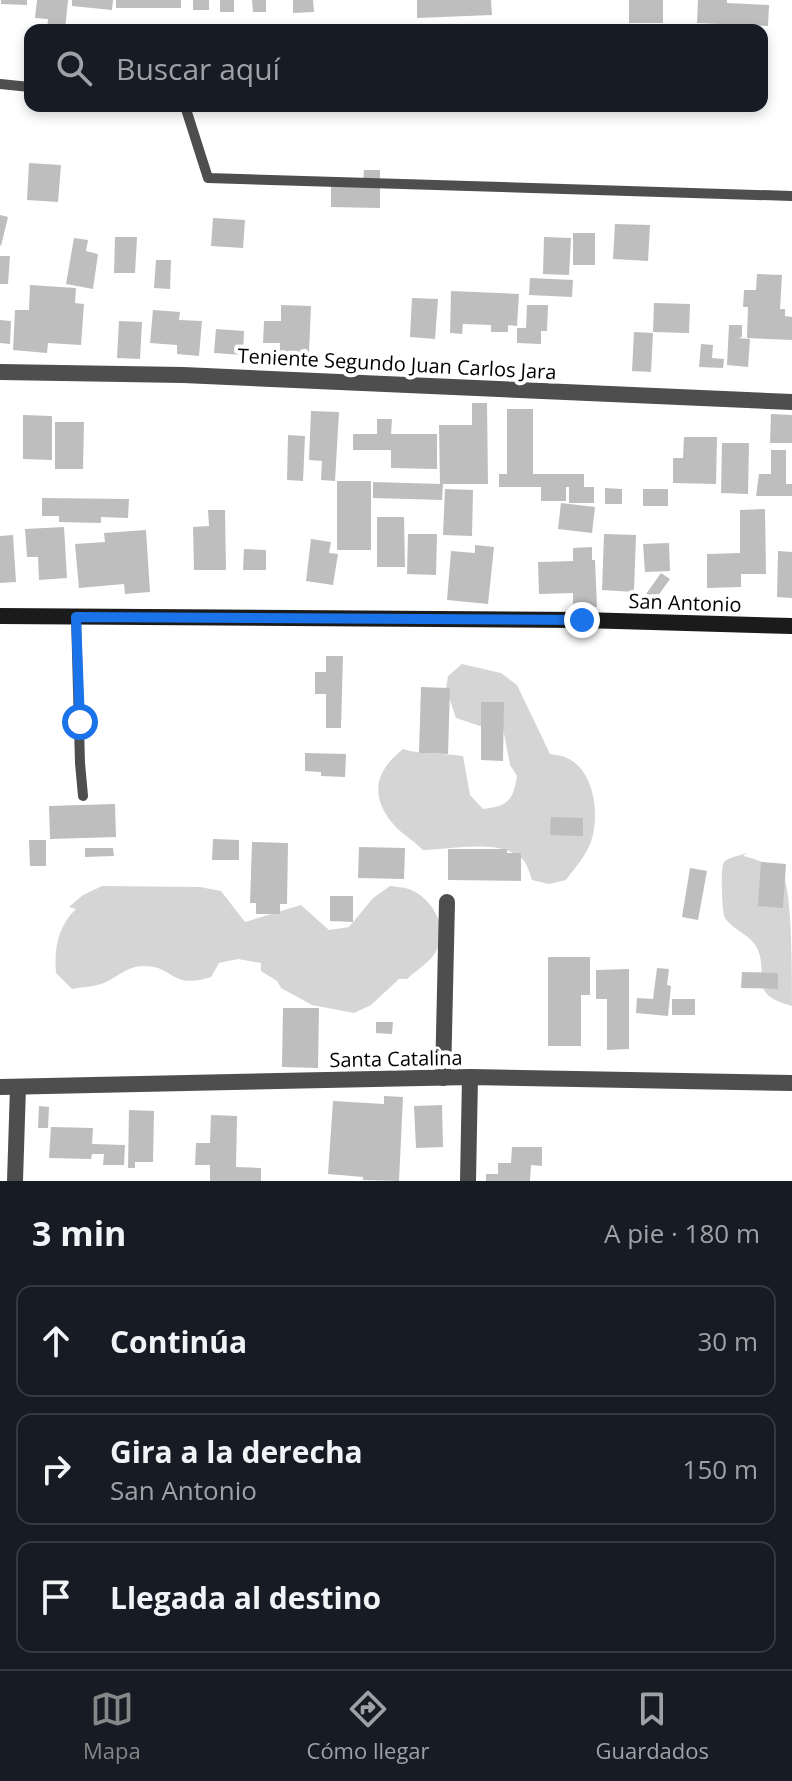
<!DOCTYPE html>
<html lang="es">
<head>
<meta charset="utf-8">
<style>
	:root { --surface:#171b24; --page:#242831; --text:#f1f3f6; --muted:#9ea1a6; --line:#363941; --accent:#858687 }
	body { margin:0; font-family:"Open Sans",sans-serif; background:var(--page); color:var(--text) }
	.stop { position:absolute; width:24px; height:24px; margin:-18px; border:6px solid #1a73e8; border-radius:50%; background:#fff }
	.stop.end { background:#1a73e8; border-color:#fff; box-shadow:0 2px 8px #0008 }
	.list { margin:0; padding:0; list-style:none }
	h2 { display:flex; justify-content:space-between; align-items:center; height:104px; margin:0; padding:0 32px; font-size:34px }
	h2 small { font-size:26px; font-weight:400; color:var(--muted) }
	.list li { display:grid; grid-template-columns:52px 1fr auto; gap:24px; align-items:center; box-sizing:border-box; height:112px; margin:0 16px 16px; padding:0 16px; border:2px solid var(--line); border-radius:16px }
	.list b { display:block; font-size:30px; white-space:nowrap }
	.list p { margin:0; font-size:26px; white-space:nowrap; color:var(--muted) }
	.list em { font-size:26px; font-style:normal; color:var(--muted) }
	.icon { flex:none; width:44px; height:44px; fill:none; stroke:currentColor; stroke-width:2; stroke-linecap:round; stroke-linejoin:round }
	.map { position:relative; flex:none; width:792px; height:1181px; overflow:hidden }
	.search { position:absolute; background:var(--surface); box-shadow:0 4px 12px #0003; left:24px; right:24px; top:24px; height:88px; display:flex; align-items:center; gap:20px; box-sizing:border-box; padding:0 28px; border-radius:16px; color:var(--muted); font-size:30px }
	.sheet { height:488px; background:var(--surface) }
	nav { display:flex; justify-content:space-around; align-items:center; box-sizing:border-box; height:112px; border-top:2px solid var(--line); background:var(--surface); font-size:22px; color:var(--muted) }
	nav a { display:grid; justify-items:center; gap:4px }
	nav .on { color:var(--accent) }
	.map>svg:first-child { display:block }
	.green { fill:#d5d5d5 }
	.building { fill:#bebebe }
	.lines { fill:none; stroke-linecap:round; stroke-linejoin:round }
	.lane { stroke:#4e4e4e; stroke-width:10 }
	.street { stroke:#4e4e4e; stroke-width:16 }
	.secondary { stroke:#1b1b1b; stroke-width:16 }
	.route { stroke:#1a73e8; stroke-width:10 }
	.labels { text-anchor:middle; stroke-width:8; stroke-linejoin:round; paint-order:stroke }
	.street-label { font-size:20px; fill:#000; stroke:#fff }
</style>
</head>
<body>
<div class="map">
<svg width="792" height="1181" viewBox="0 0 792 1181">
	<rect width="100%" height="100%" fill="#fff"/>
	<!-- green -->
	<g class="green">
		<path d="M462,664L501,673L517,685L550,754C556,755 564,756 569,759C596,773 600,819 590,844C585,857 574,869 566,880L549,884L532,880C530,875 528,867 525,862C504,837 452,850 423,850C414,841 402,834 394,825C369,796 375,771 403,749C423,755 442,753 463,756L470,795L483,809C508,806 513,801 517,776L510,765L502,723L483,727L456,718L450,700L445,695L448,676Z"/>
		<path d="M747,853L743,856C760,860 775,865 785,881C792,902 792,978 792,1006C746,994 770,976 757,948C751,935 733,930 725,918C722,913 720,867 724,862C729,857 739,856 747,853Z"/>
		<path d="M102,886L200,887L221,891L245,922L301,905L329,930L349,927L373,898L390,886C396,887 403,887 409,889C433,898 450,929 435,953C429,963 415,971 407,979H399L371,1005L354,1013L312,1005L281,988L277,981L261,971V963L238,959L219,963L211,977C170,990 175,966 144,966C127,966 118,977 104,983C94,987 82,987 72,989L56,973C54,948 58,926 76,909L69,907L83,895Z"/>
	</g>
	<!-- building -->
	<g class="building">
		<polygon points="1,0 27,0 27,5 1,4"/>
		<polygon points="37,0 68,0 65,30 47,30 48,19 35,18"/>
		<polygon points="72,0 113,0 112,10 72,6"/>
		<rect x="116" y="0" width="65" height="8"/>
		<rect x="193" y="0" width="16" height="10"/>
		<rect x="220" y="0" width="14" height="12"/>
		<polygon points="252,0 266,0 266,12 253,12"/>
		<polygon points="293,0 313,0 314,12 293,13"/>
		<polygon points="417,0 491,0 492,15 417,18"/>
		<rect x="629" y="0" width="34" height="23"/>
		<polygon points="698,0 727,0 727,3 769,5 768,26 697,23"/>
		<polygon points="29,163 61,165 58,202 27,200"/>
		<polygon points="364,170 380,170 380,208 331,207 331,181 363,182"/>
		<polygon points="0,215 8,217 1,246 0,245"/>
		<polygon points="213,218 245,220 243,248 211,246"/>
		<polygon points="615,224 650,225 648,261 613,259"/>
		<rect x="573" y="233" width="22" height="32"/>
		<polygon points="115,237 137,237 135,273 114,273"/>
		<polygon points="544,237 571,238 569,275 543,274"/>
		<polygon points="74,238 88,240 86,251 98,254 93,289 66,284"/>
		<polygon points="0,256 10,256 8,284 0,284"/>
		<polygon points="156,260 171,260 170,289 154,288"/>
		<polygon points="757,274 782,275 780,309 785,309 785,316 792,317 792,340 747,338 748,307 743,307 744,290 756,290"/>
		<polygon points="530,278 573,280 572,297 529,295"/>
		<polygon points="30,285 76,288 75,303 84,304 81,345 48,343 47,353 13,350 15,310 29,310"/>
		<polygon points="451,291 519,294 517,326 508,325 508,332 491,332 491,325 463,324 462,334 450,333"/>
		<polygon points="412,298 438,299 435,339 410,337"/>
		<polygon points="654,303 690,304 689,333 653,332"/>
		<polygon points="281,305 311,306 309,353 280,352 280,343 263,343 264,321 281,321"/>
		<polygon points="527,305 548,305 547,331 541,331 541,344 517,343 517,328 526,328"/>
		<polygon points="153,310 180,312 179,320 202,321 199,356 177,354 177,345 150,343"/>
		<polygon points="0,320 11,321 10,344 0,343"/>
		<polygon points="119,321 142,322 140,359 117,358"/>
		<polygon points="729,325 742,325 742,337 738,338 750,339 748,367 727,365"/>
		<polygon points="216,329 244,331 243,355 214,353"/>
		<polygon points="634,332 653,333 651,372 632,371"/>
		<polygon points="701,344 713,345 712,358 724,359 723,368 699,367"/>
		<polygon points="472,403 487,403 488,484 440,484 443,484 442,500 373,498 373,482 440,484 439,425 472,425"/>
		<polygon points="507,409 533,409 533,474 584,474 584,487 594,487 594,503 569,503 569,487 566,487 566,501 541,501 541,487 499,487 499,474 507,474"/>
		<polygon points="311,411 339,412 335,481 321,480 322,461 309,460"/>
		<polygon points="771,414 792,415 792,443 770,443"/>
		<polygon points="23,415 52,416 52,460 23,459"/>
		<polygon points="377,419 392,419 391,434 437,434 437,469 391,468 391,450 353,450 353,434 377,434"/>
		<polygon points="55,422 84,422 83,469 55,469"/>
		<polygon points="288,435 305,436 303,481 287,480"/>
		<polygon points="684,437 717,437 716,484 673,483 673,458 683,458"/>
		<polygon points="722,443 749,443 748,494 721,493"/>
		<polygon points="771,450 786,450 786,484 792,484 792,496 756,496 759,474 771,474"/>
		<rect x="337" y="481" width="34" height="69"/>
		<polygon points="605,488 622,489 622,504 605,504"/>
		<polygon points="445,489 473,490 472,536 443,535"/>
		<rect x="643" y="489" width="25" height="17"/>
		<polygon points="42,498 129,499 128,518 101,517 101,523 59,522 59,516 42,516"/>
		<polygon points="561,503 595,507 592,533 558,529"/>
		<polygon points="765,509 766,574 741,574 741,587 707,588 707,554 740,553 740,510"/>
		<polygon points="208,510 225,510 226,570 194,570 193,527 209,526"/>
		<polygon points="377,517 404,517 405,567 377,567"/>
		<polygon points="64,527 67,578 39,580 38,557 27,557 25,529"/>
		<polygon points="146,530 150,592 125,594 124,584 79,588 75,544 105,542 104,533"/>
		<polygon points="408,534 437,534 436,575 407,574"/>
		<polygon points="604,534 636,535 634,592 602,590"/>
		<polygon points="13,535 16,582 0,583 0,536"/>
		<polygon points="311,539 331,542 329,553 338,554 333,585 306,581"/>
		<polygon points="669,543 670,571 645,572 643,544"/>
		<polygon points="475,545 494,547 488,604 447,600 451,551 475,553"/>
		<polygon points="592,547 592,560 595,560 597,607 573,607 573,593 539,594 538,562 573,561 573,548"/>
		<polygon points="244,549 266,550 266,570 243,570"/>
		<polygon points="778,551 792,552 792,598 777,597"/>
		<polygon points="661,573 670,579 655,600 646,594"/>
		<polygon points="326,656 343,656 341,728 326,728 326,694 315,694 315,672 326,672"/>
		<polygon points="421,687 450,688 448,754 419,753"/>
		<polygon points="481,702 504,702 503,761 481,760"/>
		<polygon points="305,753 346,754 345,777 321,776 321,772 305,771"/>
		<polygon points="115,804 116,837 50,839 49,806"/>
		<polygon points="551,817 583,818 583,836 550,835"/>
		<polygon points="213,839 239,840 239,860 212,860"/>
		<polygon points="29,840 46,840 46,866 30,866"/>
		<polygon points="252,842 288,843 287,904 280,904 280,914 256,914 256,903 250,903"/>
		<polygon points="359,847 405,848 404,879 358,878"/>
		<polygon points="85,848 113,848 114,856 85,857"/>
		<polygon points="448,849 507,849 507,853 521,853 521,881 448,880"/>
		<polygon points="761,862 786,864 783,908 758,906"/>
		<polygon points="690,868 707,871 698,920 682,917"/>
		<polygon points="330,896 353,896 353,922 330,921"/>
		<polygon points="548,957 590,957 590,995 581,995 581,1046 548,1046"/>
		<polygon points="657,968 669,969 667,985 671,986 668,1016 636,1013 637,998 653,999"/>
		<polygon points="629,969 629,1049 607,1050 607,999 596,999 596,970"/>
		<polygon points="742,972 778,973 778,989 741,988"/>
		<rect x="672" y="999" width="23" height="16"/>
		<polygon points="283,1008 319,1008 318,1068 282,1067"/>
		<polygon points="376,1022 393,1022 392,1034 376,1033"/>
		<polygon points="384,1096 403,1097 399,1181 363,1180 363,1177 328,1174 333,1101 384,1104"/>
		<polygon points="442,1105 443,1147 416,1148 414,1106"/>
		<polygon points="39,1106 49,1107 48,1128 38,1128"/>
		<polygon points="129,1110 154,1111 153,1162 135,1162 135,1168 128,1168"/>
		<polygon points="211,1115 237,1116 236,1167 261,1168 261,1181 210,1181 210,1165 195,1165 196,1143 210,1143"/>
		<polygon points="51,1127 93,1128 92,1144 125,1145 124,1165 103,1165 104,1154 92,1154 91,1159 49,1158"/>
		<polygon points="512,1147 542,1147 542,1166 531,1165 530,1181 486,1181 486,1174 498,1174 498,1163 511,1163"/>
	</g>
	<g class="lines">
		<!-- lane -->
		<g class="lane">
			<polyline points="0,84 30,87"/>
			<polyline points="185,106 208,178 792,196"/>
			<polyline points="76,617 80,763 83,796"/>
		</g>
		<!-- street -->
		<g class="street">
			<polyline points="0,372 183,375 792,402"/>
			<polyline points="443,1078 447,902"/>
			<polyline points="0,1087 470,1077 792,1083"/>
			<polyline points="15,1181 18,1087"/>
			<polyline points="468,1181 470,1077"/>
		</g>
		<!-- secondary -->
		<polyline class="secondary" points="0,616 582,620 792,626"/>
	</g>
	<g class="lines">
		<!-- route -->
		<polyline class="route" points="80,722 76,617 582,620"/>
	</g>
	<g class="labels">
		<!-- street labels -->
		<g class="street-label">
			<text transform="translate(397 364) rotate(3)" y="7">Teniente Segundo Juan Carlos Jara</text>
			<text transform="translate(685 603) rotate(2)" y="7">San Antonio</text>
			<text transform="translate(396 1059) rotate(-1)" y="7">Santa Catalina</text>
		</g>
	</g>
</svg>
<div class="stop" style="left:80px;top:722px"></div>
<div class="stop end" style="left:582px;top:620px"></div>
<div class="search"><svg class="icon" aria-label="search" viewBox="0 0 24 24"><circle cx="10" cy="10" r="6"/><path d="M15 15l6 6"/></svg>Buscar aquí</div>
</div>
<section class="sheet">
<h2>3 min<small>A pie · 180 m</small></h2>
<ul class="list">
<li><svg class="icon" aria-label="ahead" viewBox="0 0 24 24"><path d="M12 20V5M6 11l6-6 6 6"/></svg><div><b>Continúa</b></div><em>30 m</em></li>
<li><svg class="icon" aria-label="right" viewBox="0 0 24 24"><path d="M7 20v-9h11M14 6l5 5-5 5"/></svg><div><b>Gira a la derecha</b><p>San Antonio</p></div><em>150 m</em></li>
<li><svg class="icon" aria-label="arrive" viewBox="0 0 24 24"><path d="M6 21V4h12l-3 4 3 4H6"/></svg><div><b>Llegada al destino</b></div></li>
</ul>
</section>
<nav>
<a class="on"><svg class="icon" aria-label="map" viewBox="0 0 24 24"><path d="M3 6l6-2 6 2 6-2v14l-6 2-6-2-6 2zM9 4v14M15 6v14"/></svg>Mapa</a>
<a><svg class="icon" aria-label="directions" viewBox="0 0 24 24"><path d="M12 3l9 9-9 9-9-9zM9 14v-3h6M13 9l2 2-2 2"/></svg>Cómo llegar</a>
<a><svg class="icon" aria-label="saved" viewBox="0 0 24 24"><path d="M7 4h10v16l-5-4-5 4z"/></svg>Guardados</a>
</nav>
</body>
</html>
